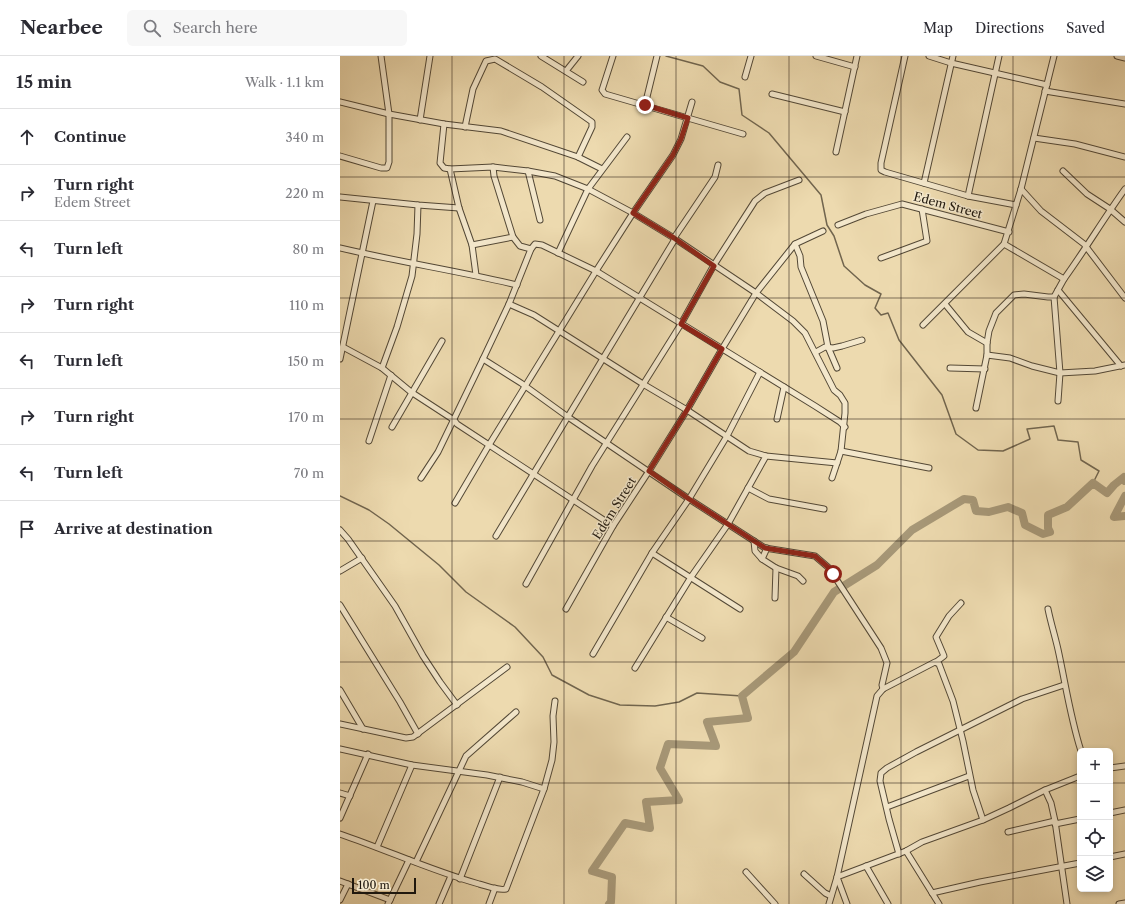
<!DOCTYPE html>
<html lang="en">
<head>
<meta charset="utf-8">
<style>
  :root { --surface:#fff; --page:#f7f7f7; --text:#2b2b33; --muted:#7c7c81; --line:#e1e1e2 }
  body { margin:0; font-family:"Libre Caslon Text",serif; background:var(--page); color:var(--text) }
  .controls { position:absolute; right:12px; bottom:12px; display:grid; overflow:hidden; border-radius:6px; box-shadow:0 2px 6px #0003 }
  .controls button { width:36px; height:36px; display:grid; place-items:center; padding:0; border:0; border-bottom:1px solid var(--line); background:var(--surface); color:var(--text); font:20px sans-serif }
  .scale { position:absolute; left:12px; bottom:10px; width:64px; box-sizing:border-box; padding-left:4px; border:2px solid #20180e; border-top:0; font-size:11px; line-height:14px; white-space:nowrap; color:#20180e; -webkit-text-stroke:3px #f3e7cb; paint-order:stroke }
  .stop { position:absolute; width:12px; height:12px; margin:-9px; border:3px solid #8f2418; border-radius:50%; background:#fff }
  .stop.end { background:#8f2418; border-color:#fff; box-shadow:0 1px 4px #0008 }
  .list { margin:0; padding:0; list-style:none }
  h2 { display:flex; justify-content:space-between; align-items:center; height:52px; margin:0; padding:0 16px; font-size:17px }
  h2 small { font-size:13px; font-weight:400; color:var(--muted) }
  .list li { display:grid; grid-template-columns:26px 1fr auto; gap:12px; align-items:center; box-sizing:border-box; height:56px; padding:0 16px; border-top:1px solid var(--line) }
  .list b { display:block; font-size:15px; white-space:nowrap }
  .list p { margin:0; font-size:13px; white-space:nowrap; color:var(--muted) }
  .list em { font-size:13px; font-style:normal; color:var(--muted) }
  .icon { flex:none; width:22px; height:22px; fill:none; stroke:currentColor; stroke-width:2; stroke-linecap:round; stroke-linejoin:round }
  .map { position:relative; flex:none; width:785px; height:848px; overflow:hidden }
  header { display:flex; align-items:center; gap:24px; box-sizing:border-box; height:56px; padding:0 20px; background:var(--surface); border-bottom:1px solid var(--line) }
  header strong { font-size:19px }
  nav { display:flex; gap:22px; margin-inline-start:auto; font-size:14px }
  .search { width:280px; height:36px; background:var(--page); display:flex; align-items:center; gap:10px; box-sizing:border-box; padding:0 14px; border-radius:6px; color:var(--muted); font-size:15px }
  main { display:flex }
  aside { flex:1; background:var(--surface) }
  .map>svg:first-child { display:block }
</style>
</head>
<body>
<header>
<strong>Nearbee</strong>
<div class="search"><svg class="icon" aria-label="search" viewBox="0 0 24 24"><circle cx="10" cy="10" r="6"/><path d="M15 15l6 6"/></svg>Search here</div>
<nav><a>Map</a><a>Directions</a><a>Saved</a></nav>
</header>
<main>
<aside>
<h2>15 min<small>Walk · 1.1 km</small></h2>
<ul class="list">
<li><svg class="icon" aria-label="ahead" viewBox="0 0 24 24"><path d="M12 20V5M6 11l6-6 6 6"/></svg><div><b>Continue</b></div><em>340 m</em></li>
<li><svg class="icon" aria-label="right" viewBox="0 0 24 24"><path d="M7 20v-9h11M14 6l5 5-5 5"/></svg><div><b>Turn right</b><p>Edem Street</p></div><em>220 m</em></li>
<li><svg class="icon" aria-label="left" viewBox="0 0 24 24"><path d="M17 20v-9H6M10 6l-5 5 5 5"/></svg><div><b>Turn left</b></div><em>80 m</em></li>
<li><svg class="icon" aria-label="right" viewBox="0 0 24 24"><path d="M7 20v-9h11M14 6l5 5-5 5"/></svg><div><b>Turn right</b></div><em>110 m</em></li>
<li><svg class="icon" aria-label="left" viewBox="0 0 24 24"><path d="M17 20v-9H6M10 6l-5 5 5 5"/></svg><div><b>Turn left</b></div><em>150 m</em></li>
<li><svg class="icon" aria-label="right" viewBox="0 0 24 24"><path d="M7 20v-9h11M14 6l5 5-5 5"/></svg><div><b>Turn right</b></div><em>170 m</em></li>
<li><svg class="icon" aria-label="left" viewBox="0 0 24 24"><path d="M17 20v-9H6M10 6l-5 5 5 5"/></svg><div><b>Turn left</b></div><em>70 m</em></li>
<li><svg class="icon" aria-label="arrive" viewBox="0 0 24 24"><path d="M6 21V4h12l-3 4 3 4H6"/></svg><div><b>Arrive at destination</b></div></li>
</ul>
</aside>
<div class="map">
<svg width="785" height="848" viewBox="0 0 785 848">
  <rect width="100%" height="100%" fill="#eddaaf"/>
  <filter id="stains"><feTurbulence type="fractalNoise" baseFrequency=".005" numOctaves="4"/><feColorMatrix values="0 0 0 0 .2 0 0 0 0 .09 0 0 0 0 .02 0 0 0 .5 -.17"/></filter>
  <radialGradient id="worn" r=".72"><stop offset=".6" stop-color="#630" stop-opacity="0"/><stop offset="1" stop-color="#630" stop-opacity=".3"/></radialGradient>
  <g fill="none" stroke-linecap="round" stroke-linejoin="round">
    <g stroke="#71654e" stroke-width="1.5">
      <polyline points="326,0 363,10 380,26 399,33 402,59 429,77 481,139 487,169 494,180 504,210 525,229 541,238 535,252 541,259 548,257 559,284 602,339 616,378 638,394 663,395 690,383 687,373 714,370 718,384 738,386 741,404 759,415 753,427"/>
      <polyline points="0,440 29,454 49,468 99,509 126,536 175,571 203,601 212,619 249,639 280,649 315,650 339,646 357,637 402,640"/>
    </g>
    <g stroke="#a79878" stroke-width="8">
      <polyline points="785,440 774,461 785,460"/>
      <polyline points="269,848 271,846 272,821 252,815 285,767 310,772 306,746 339,744 320,712 328,688 376,690 367,666 408,662 402,640 454,596 494,536 537,509 572,474 624,443 633,444 636,455 649,456 668,451 682,457 685,469 703,478 710,476 708,472 708,459 727,451 753,427 767,437 774,429 784,421 785,425"/>
    </g>
    <defs>
      <g id="minor">
        <polyline points="201,0 243,26"/>
        <polyline points="273,0 263,31 262,34 265,38 403,78"/>
        <polyline points="476,0 515,11"/>
        <polyline points="565,0 541,107 541,114 545,116 628,140 676,149"/>
        <polyline points="589,0 611,7 707,29"/>
        <polyline points="777,0 785,2"/>
        <polyline points="226,15 238,0"/>
        <polyline points="405,21 411,0"/>
        <polyline points="705,35 785,48"/>
        <polyline points="432,38 505,56"/>
        <polyline points="0,46 49,58 104,68 161,75 238,101 262,113"/>
        <polyline points="305,49 317,0"/>
        <polyline points="80,64 90,0"/>
        <polyline points="104,68 100,107 104,112 110,113 153,111 188,115 215,120 248,133 293,157 334,182 416,237 453,265 465,277 494,334 500,339 505,347 505,357 501,395 492,422"/>
        <polyline points="125,71 133,33 146,5 155,3 202,31 252,66 252,71 238,101"/>
        <polyline points="694,82 735,88 785,101"/>
        <polyline points="496,96 517,0"/>
        <polyline points="0,100 41,112 47,112 49,106 49,58 41,0"/>
        <polyline points="153,111 154,120 173,181 180,190 191,193"/>
        <polyline points="110,113 119,152 132,189 136,219"/>
        <polyline points="188,115 200,164"/>
        <polyline points="723,115 747,138 770,153 785,166"/>
        <polyline points="584,127 613,0"/>
        <polyline points="681,133 701,155 744,188 785,242"/>
        <polyline points="628,140 659,0"/>
        <polyline points="0,141 78,149 119,152"/>
        <polyline points="498,169 526,158 562,148 669,176"/>
        <polyline points="334,182 375,121 378,109"/>
        <polyline points="455,188 460,200 461,211 483,265 488,291 497,312"/>
        <path d="M664 188 724 223C745 194 764 162 785 133"/>
        <polyline points="132,189 173,181"/>
        <path d="M0 192C59 206 119 215 177 229"/>
        <polyline points="218,197 248,133 287,81"/>
        <polyline points="541,202 587,185 582,153"/>
        <polyline points="718,234 781,310"/>
        <polyline points="714,241 720,317 718,345"/>
        <polyline points="169,248 194,259 303,328 347,354 409,395 426,400 497,407"/>
        <polyline points="605,248 628,276 647,287"/>
        <polyline points="583,269 664,188 681,133 714,0"/>
        <polyline points="3,291 42,312 71,336 114,364 117,368 273,470"/>
        <polyline points="476,296 485,291 493,292 502,290 522,284"/>
        <polyline points="647,299 670,302 692,310 720,317 755,315 785,309"/>
        <polyline points="0,303 33,145"/>
        <polyline points="143,303 181,327 228,361 349,443 425,492 475,500 489,512 541,592 547,607 542,629 543,633"/>
        <polyline points="42,312 57,271 72,220 77,178 78,149"/>
        <polyline points="610,312 645,313"/>
        <polyline points="636,352 647,299 647,287 649,275 656,257 674,239 684,238 708,241 714,241 724,223"/>
        <polyline points="437,363 444,331"/>
        <polyline points="52,371 102,285"/>
        <polyline points="29,385 51,319"/>
        <polyline points="501,395 589,412"/>
        <polyline points="81,422 98,396 143,303 169,248 191,193 195,188 202,189 256,215 475,350 500,366 505,371"/>
        <polyline points="408,432 429,443 484,453"/>
        <polyline points="115,447 149,389 256,215 293,157 333,99 341,83 352,46"/>
        <polyline points="0,474 8,483 55,550 83,600 100,626 117,649"/>
        <polyline points="156,480 335,183"/>
        <polyline points="414,485 415,495 422,503"/>
        <polyline points="427,492 422,503 436,512 458,520 463,525"/>
        <polyline points="312,497 400,553"/>
        <polyline points="0,515 22,502"/>
        <polyline points="186,528 252,410 341,268 374,209 415,145 425,137 459,124"/>
        <polyline points="435,542 436,512"/>
        <polyline points="0,549 60,646 78,678"/>
        <polyline points="226,553 273,470 309,415 347,354 382,293 416,237 455,188 483,175"/>
        <path d="M708 553C711 568 716 583 719 598 726 631 731 664 741 695"/>
        <polyline points="326,561 362,582"/>
        <polyline points="253,598 312,497 349,443 387,380 420,316"/>
        <polyline points="596,606 604,600 596,581 609,560 621,547"/>
        <polyline points="295,612 351,521 388,468 426,400"/>
        <polyline points="0,634 23,673"/>
        <polyline points="0,668 66,682 73,681 167,611"/>
        <polyline points="0,693 72,709 147,719 182,726 204,733"/>
        <polyline points="770,712 785,710"/>
        <polyline points="705,734 711,747 715,765 727,848"/>
        <polyline points="0,737 10,740"/>
        <polyline points="547,751 629,720"/>
        <polyline points="770,757 785,754"/>
        <polyline points="0,762 28,698"/>
        <polyline points="715,768 740,763"/>
        <polyline points="668,776 715,765"/>
        <path d="M0 778C47 794 92 815 139 828 147 830 158 835 166 833L204 733 212 704 214 686 213 660 215 645"/>
        <polyline points="37,791 72,709"/>
        <polyline points="566,795 599,848"/>
        <polyline points="559,798 549,763 540,725 541,717 547,712 576,696 682,643 724,629"/>
        <polyline points="770,801 785,798"/>
        <polyline points="76,806 126,700 176,656"/>
        <polyline points="526,810 548,848"/>
        <polyline points="406,816 435,848"/>
        <polyline points="464,818 485,837 491,840"/>
        <polyline points="120,823 160,721"/>
        <polyline points="0,825 50,844"/>
        <polyline points="592,837 640,826 740,807"/>
        <polyline points="0,844 8,828"/>
        <polyline points="48,848 69,804"/>
        <polyline points="99,848 111,820"/>
        <polyline points="149,848 155,832"/>
        <polyline points="489,848 497,821 537,640 543,633 595,606 599,608 613,645 623,685 633,734 643,764"/>
        <polyline points="507,848 497,821 566,795 582,786 643,764 669,752 705,734 740,720"/>
        <polyline points="779,848 785,847"/>
      </g>
    </defs>
    <use href="#minor" stroke="#534836" stroke-width="7"/>
    <use href="#minor" stroke="#f3e7cb" stroke-width="5"/>
  </g>
  <g fill="none" stroke-linecap="round" stroke-linejoin="round">
    <polyline stroke="#8f2418" stroke-width="5" points="305,49 348,62 341,83 333,99 293,157 334,182 374,210 341,268 382,293 347,354 309,415 349,443 425,492 475,500 489,512 493,518"/>
  </g>
  <path fill="none" stroke="#20180e" stroke-width="1" stroke-opacity="0.55" d="M112 0V848M224 0V848M336 0V848M449 0V848M561 0V848M673 0V848M0 121H785M0 242H785M0 363H785M0 485H785M0 606H785M0 727H740M770 727H785"/>
  <g text-anchor="middle" dominant-baseline="central" stroke-width="3" stroke-linejoin="round" paint-order="stroke">
    <g font-size="12" fill="#20180e" stroke="#f3e7cb">
      <text transform="translate(608 149) rotate(15)">Edem Street</text>
      <text transform="translate(274 452) rotate(-58)">Edem Street</text>
    </g>
  </g>
  <rect width="100%" height="100%" filter="url(#stains)"/>
  <rect width="100%" height="100%" fill="url(#worn)"/>
</svg>
<div class="controls">
<button>+</button>
<button>−</button>
<button><svg class="icon" aria-label="locate" viewBox="0 0 24 24"><circle cx="12" cy="12" r="6"/><path d="M12 2v4M12 18v4M2 12h4M18 12h4"/></svg></button>
<button><svg class="icon" aria-label="layers" viewBox="0 0 24 24"><path d="M12 4l9 5-9 5-9-5zM3 14l9 5 9-5"/></svg></button>
</div>
<div class="scale">100 m</div>
<div class="stop" style="left:493px;top:518px"></div>
<div class="stop end" style="left:305px;top:49px"></div>
</div>
</main>
</body>
</html>
